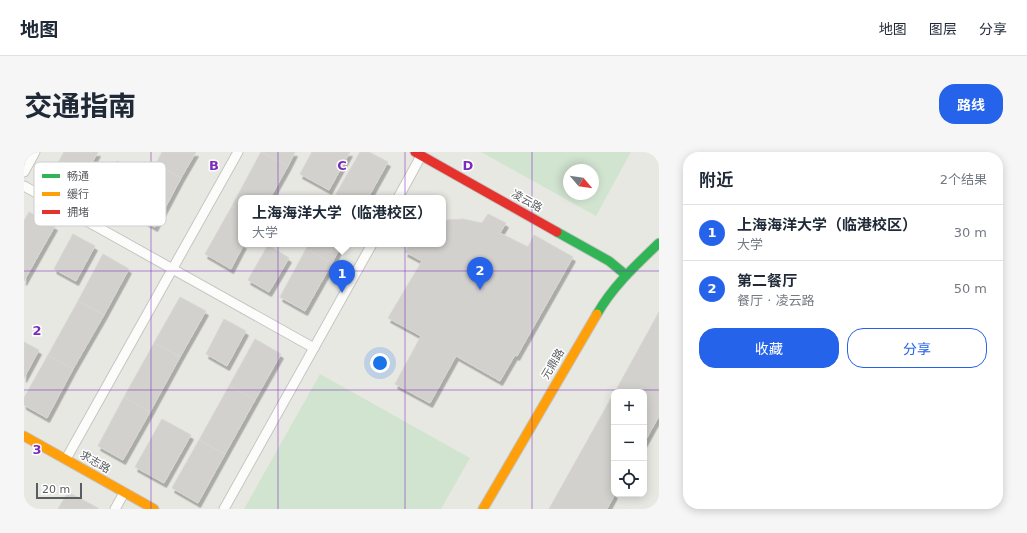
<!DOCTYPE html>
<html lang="zh">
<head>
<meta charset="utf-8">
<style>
  :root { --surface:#fff; --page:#f6f6f7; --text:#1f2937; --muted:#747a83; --line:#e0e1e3; --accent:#2563eb }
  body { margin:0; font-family:"DejaVu Sans","Noto Sans SC",sans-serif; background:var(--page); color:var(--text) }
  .controls { position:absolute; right:12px; bottom:12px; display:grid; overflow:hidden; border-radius:8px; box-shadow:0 2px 10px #0003 }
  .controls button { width:36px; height:36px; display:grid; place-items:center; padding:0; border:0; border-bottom:1px solid var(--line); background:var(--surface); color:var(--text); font:20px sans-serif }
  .compass { position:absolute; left:539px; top:12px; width:36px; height:36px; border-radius:50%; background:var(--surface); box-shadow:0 2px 10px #0003; rotate:119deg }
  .scale { position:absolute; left:12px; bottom:10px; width:46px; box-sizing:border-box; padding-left:4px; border:2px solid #595c60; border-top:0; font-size:11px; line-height:14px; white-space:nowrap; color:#595c60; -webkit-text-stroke:3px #fff; paint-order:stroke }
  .you { position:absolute; left:356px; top:211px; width:14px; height:14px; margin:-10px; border:3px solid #fff; border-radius:50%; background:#1a73e8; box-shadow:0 0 0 6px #1a73e833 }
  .badge { display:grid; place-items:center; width:26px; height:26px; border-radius:50%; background:var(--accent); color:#fff; font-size:13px; font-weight:700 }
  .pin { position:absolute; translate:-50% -33px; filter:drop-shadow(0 1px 2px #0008) }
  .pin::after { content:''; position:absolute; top:21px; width:14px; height:12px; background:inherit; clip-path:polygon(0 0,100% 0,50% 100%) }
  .popup { position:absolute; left:214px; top:43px; width:208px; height:52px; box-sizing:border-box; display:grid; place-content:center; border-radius:8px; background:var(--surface); filter:drop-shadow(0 1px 3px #0005); font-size:13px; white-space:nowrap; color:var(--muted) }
  .popup b { font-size:15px; color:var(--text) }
  .popup::after { content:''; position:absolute; left:50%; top:100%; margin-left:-8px; border:8px solid transparent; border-top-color:var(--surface) }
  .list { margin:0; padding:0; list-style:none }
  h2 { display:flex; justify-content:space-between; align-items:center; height:52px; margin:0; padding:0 16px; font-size:17px }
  h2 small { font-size:13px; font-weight:400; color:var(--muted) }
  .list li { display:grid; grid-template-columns:26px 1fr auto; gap:12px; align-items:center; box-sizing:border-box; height:56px; padding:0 16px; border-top:1px solid var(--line) }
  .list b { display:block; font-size:15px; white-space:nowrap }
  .list p { margin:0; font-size:13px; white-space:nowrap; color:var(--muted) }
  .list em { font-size:13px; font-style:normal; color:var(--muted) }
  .actions { display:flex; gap:8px; padding:12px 16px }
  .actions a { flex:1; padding:9px 0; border:1px solid var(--accent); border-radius:16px; text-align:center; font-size:14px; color:var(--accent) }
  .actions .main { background:var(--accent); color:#fff }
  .icon { flex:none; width:22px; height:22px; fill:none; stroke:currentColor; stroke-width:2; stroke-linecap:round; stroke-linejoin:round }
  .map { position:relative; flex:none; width:635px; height:357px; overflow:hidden; border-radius:16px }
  header { display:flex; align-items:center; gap:24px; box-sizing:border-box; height:56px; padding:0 20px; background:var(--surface); border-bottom:1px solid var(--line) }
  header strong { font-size:19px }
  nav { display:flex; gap:22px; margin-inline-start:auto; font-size:14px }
  .intro { display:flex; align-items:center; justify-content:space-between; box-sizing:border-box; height:96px; padding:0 24px }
  h1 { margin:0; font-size:28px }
  .button { padding:10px 18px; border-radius:16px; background:var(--accent); color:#fff; font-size:14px; font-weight:700 }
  main { display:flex; gap:24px; padding:0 24px }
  aside { flex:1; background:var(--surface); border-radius:16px; box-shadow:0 2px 10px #0003 }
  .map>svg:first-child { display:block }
</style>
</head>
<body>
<header>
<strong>地图</strong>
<nav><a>地图</a><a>图层</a><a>分享</a></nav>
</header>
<div class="intro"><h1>交通指南</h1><a class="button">路线</a></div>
<main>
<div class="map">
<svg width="635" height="357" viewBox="0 0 635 357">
  <defs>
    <filter id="shadow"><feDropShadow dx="2.5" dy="4.5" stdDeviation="0" flood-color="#0004"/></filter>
  </defs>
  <rect width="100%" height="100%" fill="#e8e8e3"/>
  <g fill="#d1e4d0" fill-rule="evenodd">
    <path d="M457 0H607L572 64ZM545 18H569V42H545Z"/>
    <polygon points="296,222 446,306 417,357 220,357"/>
  </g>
  <g fill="#d2d1ce" stroke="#d8d6d2" filter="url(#shadow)">
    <polygon points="40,0 74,0 56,32 30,18"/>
    <polygon points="138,0 172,0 157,26 132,12"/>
    <polygon points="237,0 264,14 246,46 217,46 217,59 208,54"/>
    <polygon points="238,0 271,0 264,14"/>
    <polygon points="288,0 326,0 305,38 276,22"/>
    <polygon points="336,0 345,0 364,10 344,46 319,46 312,42"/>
    <polygon points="93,9 115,21 95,56 74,44"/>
    <polygon points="132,12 157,26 131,75 105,60"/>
    <polygon points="208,54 217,59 217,92 220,92 207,117 181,102"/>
    <polygon points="5,60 31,74 5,120 0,118 0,69"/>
    <polygon points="464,62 482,71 476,81 504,95 510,83 549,105 493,204 491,203 476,229 432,204 406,251 371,232 397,184 364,166 398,109 381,100 386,92 419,92 419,71 423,68 439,67 458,71"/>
    <polygon points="49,82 71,94 52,129 30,117"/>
    <polygon points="285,92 318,92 308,111 282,97"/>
    <polygon points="244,93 265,106 245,140 224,128"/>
    <polygon points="282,97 308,111 281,159 256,145"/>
    <polygon points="79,102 105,117 80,163 54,149"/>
    <polygon points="0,118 5,120 0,129"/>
    <polygon points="156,145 182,159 156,205 130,191"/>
    <polygon points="54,149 80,163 49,217 24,203"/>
    <polygon points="635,160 635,264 620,291 620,240 591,240"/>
    <polygon points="200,167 222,179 203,214 182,202"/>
    <polygon points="231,187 257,202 231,248 205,234"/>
    <polygon points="0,190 15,198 0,226"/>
    <polygon points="130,191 156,205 126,260 100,245"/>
    <polygon points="24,203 49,217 23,266 0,253 0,246"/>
    <polygon points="205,234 231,248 201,302 175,288"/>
    <polygon points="590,241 590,342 591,342 583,357 525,357"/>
    <polygon points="100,245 126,260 99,308 74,294"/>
    <polygon points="138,267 167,283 140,331 111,315"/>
    <polygon points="175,288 201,302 174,351 148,336"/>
    <polygon points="44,340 74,356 74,357 34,357"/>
  </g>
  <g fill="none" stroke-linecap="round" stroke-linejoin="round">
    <defs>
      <g id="lane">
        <polyline points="0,20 11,0"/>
        <polyline points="0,34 290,196"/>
        <polyline points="374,46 397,4"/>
        <polyline points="42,307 214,0"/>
        <polyline points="91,357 100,341"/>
        <polyline points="200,357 348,92"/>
      </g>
      <g id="fast">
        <polyline points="533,80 585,109 602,123"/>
        <path d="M573 162C589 134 612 113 635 91"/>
      </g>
      <g id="slow">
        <polyline points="0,284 130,357"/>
        <polyline points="459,357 573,162"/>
      </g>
      <polyline id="jam" points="391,0 533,80"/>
    </defs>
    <use href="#lane" stroke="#c5c5c5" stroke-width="11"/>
    <use href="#fast" stroke="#c4c5c3" stroke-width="11"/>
    <use href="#slow" stroke="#c4c5c3" stroke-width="11"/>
    <use href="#jam" stroke="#c4c5c3" stroke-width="11"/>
    <use href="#lane" stroke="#fcfcfb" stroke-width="9"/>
    <use href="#fast" stroke="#30b455" stroke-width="9"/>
    <use href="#slow" stroke="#ff9f0a" stroke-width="9"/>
    <use href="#jam" stroke="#e5322d" stroke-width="9"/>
  </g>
  <path fill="none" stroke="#7b2cbf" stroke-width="1" stroke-opacity="0.55" d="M127 0V357M254 0V357M381 0V357M508 0V357M0 119H635M0 238H635"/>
  <g text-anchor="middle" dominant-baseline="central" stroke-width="3" stroke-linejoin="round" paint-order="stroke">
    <g font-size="11" fill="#595c60" stroke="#fff">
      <text transform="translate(503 49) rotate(29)">凌云路</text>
      <text transform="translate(529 212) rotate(-59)">元鼎路</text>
      <text transform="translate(71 310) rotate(30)">求志路</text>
    </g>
  </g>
  <rect x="10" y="10" width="132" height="64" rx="6" fill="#fff" stroke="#cdcecf" stroke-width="1"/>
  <rect x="18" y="22" width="18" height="4" fill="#30b455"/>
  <rect x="18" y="40" width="18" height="4" fill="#ff9f0a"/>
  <rect x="18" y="58" width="18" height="4" fill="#e5322d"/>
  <g font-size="11" fill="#595c60">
    <text x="43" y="28">畅通</text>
    <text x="43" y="46">缓行</text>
    <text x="43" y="64">拥堵</text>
  </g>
  <g font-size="13" text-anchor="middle" font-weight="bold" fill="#7b2cbf" stroke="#fff" stroke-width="3" stroke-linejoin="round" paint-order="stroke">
    <text x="190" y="18">B</text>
    <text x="318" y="18">C</text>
    <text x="444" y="18">D</text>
    <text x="13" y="183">2</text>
    <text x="13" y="302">3</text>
  </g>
</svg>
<div class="controls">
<button>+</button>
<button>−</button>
<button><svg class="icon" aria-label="locate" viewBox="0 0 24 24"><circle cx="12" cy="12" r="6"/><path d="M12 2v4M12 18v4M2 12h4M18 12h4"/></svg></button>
</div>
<svg class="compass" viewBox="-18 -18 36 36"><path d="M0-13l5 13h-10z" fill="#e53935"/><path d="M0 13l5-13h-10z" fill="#747a83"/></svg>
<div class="scale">20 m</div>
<div class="you"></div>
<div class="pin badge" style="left:318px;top:141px">1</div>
<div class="popup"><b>上海海洋大学（临港校区）</b>大学</div>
<div class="pin badge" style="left:456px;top:138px">2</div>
</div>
<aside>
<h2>附近<small>2个结果</small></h2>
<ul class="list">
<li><span class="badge">1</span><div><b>上海海洋大学（临港校区）</b><p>大学</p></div><em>30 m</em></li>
<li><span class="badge">2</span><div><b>第二餐厅</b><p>餐厅 · 凌云路</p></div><em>50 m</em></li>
</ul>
<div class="actions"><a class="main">收藏</a><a>分享</a></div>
</aside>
</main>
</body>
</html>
